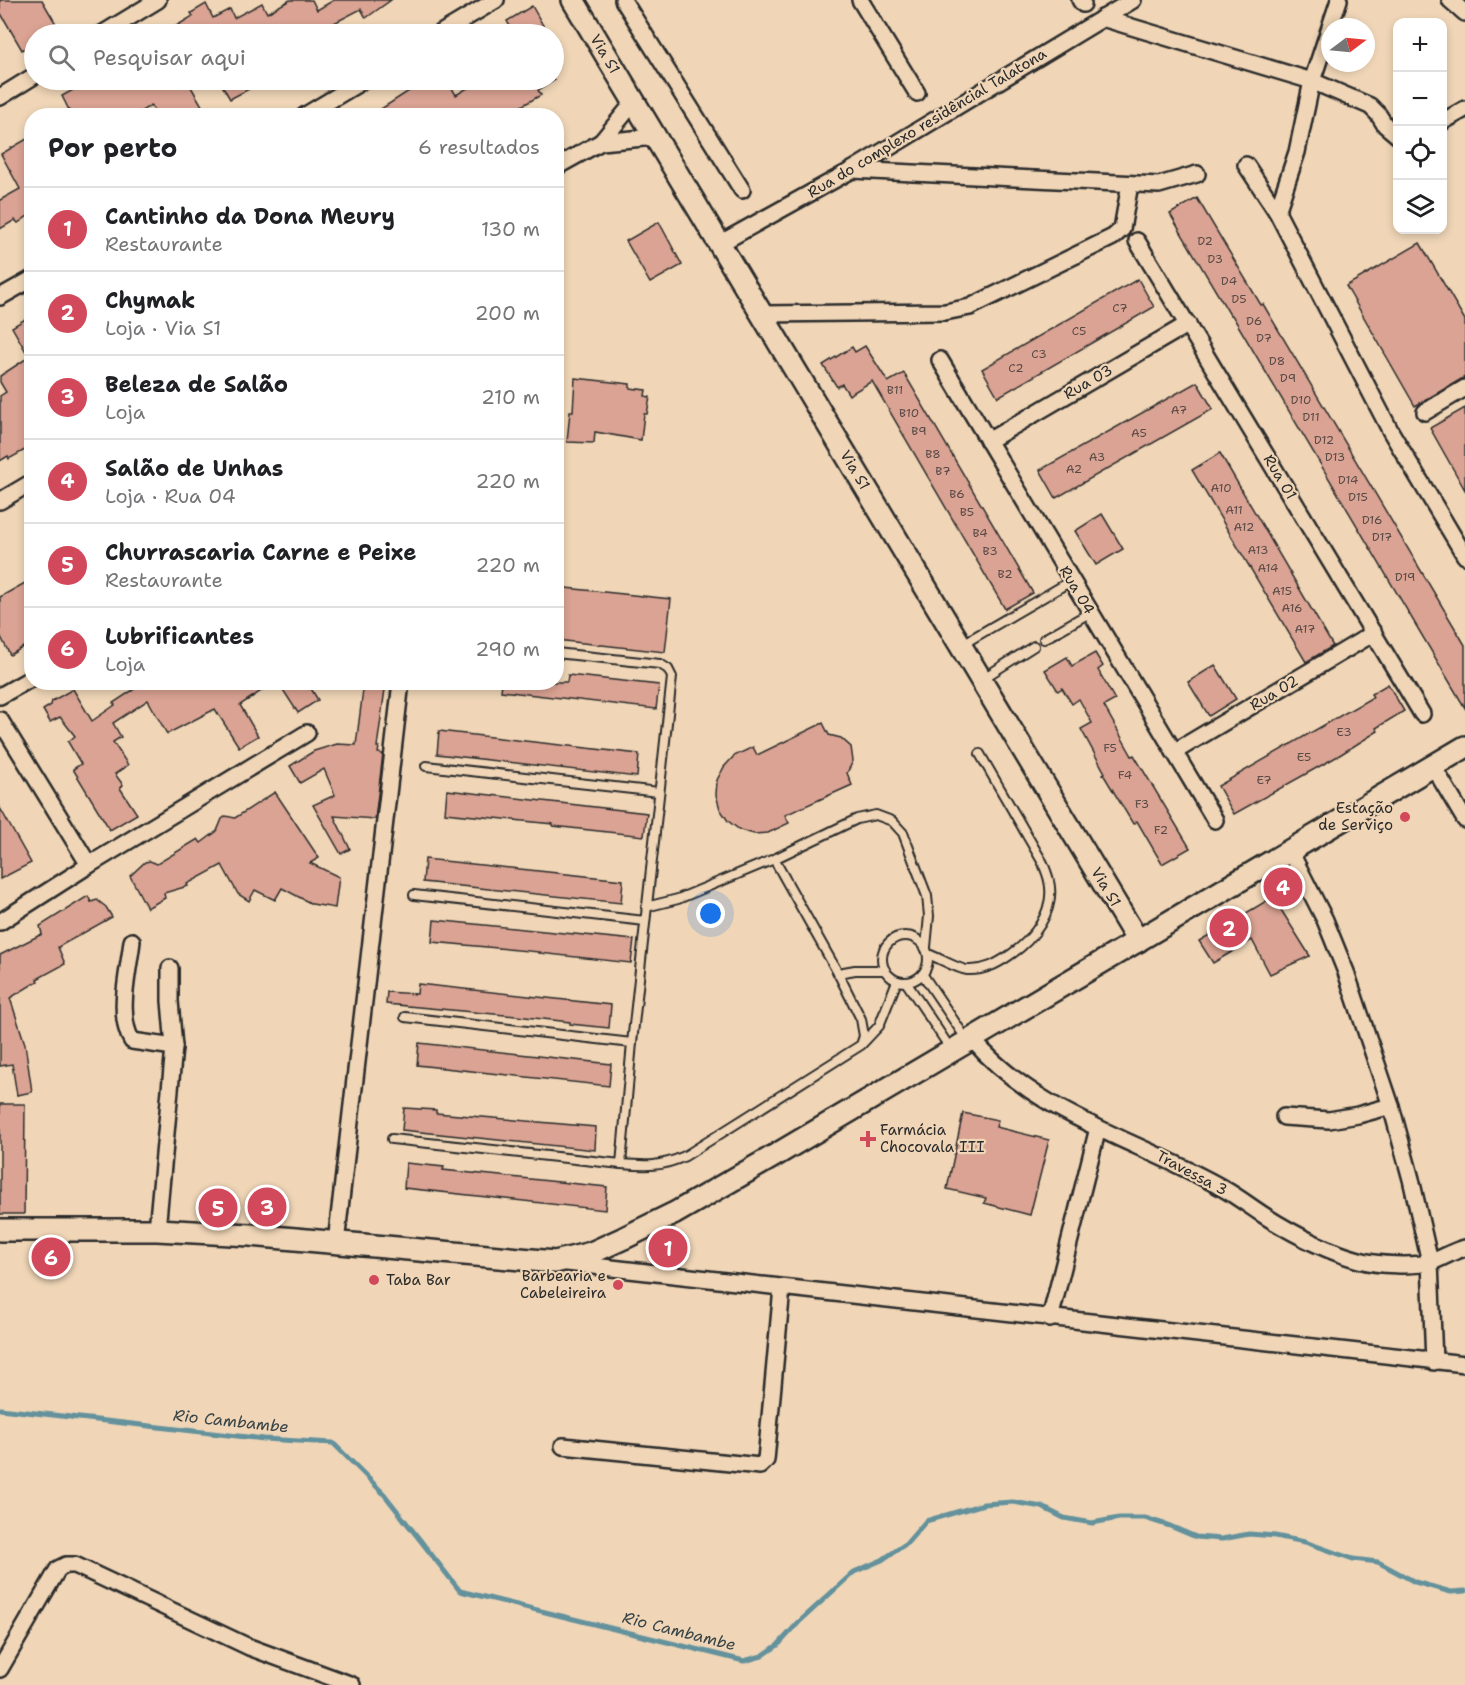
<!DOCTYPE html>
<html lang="pt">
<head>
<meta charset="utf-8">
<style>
  :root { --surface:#fff; --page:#f2f2f2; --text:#202124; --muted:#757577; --line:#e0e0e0; --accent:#d1495b }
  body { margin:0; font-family:"Shantell Sans",sans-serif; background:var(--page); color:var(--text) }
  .controls { position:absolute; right:18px; top:18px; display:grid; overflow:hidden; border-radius:12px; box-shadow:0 3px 9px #0003 }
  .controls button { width:54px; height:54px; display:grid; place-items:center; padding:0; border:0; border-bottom:2px solid var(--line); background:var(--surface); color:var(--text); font:30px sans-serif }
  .compass { position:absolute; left:1321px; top:18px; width:54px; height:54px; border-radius:50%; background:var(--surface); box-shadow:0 3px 9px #0003; rotate:74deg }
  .you { position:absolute; left:711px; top:914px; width:21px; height:21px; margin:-15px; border:4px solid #fff; border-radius:50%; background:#1a73e8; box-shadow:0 0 0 9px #1a73e833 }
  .badge { display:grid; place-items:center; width:39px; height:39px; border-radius:50%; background:var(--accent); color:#fff; font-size:20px; font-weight:700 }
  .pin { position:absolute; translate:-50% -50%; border:3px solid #fff; box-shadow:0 2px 6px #0006 }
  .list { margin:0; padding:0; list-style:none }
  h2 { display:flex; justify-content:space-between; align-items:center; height:78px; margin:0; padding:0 24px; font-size:26px }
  h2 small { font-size:20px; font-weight:400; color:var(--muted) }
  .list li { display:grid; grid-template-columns:39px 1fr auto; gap:18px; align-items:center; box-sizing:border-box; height:84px; padding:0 24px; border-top:2px solid var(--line) }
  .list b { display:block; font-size:22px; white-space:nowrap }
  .list p { margin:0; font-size:20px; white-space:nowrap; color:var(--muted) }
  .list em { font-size:20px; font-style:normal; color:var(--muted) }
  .icon { flex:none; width:33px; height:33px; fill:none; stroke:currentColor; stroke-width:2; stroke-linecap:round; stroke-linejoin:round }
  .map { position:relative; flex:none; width:1465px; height:1685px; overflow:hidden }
  .search { position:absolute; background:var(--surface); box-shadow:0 3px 9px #0003; left:24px; top:24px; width:540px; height:66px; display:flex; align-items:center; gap:15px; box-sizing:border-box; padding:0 21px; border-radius:33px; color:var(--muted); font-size:22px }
  .panel { position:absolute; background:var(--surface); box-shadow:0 3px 9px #0003; left:24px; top:108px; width:540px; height:582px; border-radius:24px }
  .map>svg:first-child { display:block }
</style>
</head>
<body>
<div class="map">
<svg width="1465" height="1685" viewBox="0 0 1465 1685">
  <rect width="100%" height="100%" fill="#f0d6b7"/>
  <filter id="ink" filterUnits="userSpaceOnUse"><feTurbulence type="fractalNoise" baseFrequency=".0167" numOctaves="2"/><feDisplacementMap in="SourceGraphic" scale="12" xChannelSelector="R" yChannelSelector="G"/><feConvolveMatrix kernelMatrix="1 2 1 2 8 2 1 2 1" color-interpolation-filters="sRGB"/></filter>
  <g filter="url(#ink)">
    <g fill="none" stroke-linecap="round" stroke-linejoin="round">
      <polyline stroke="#63919c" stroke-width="5" points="0,1409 264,1439 333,1443 384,1494 460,1591 744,1661 762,1656 778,1645 799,1622 854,1572 882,1560 907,1543 926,1521 984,1504 1013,1502 1042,1507 1064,1518 1092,1523 1119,1518 1145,1518 1170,1526 1196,1537 1222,1539 1249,1534 1275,1536 1305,1542 1353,1559 1378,1562 1415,1582 1451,1592 1465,1591"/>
    </g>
    <g fill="#daa393" stroke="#2b2b2b" stroke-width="1.5">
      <polygon points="0,0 42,0 59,29 49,34 34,34 34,43 22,50 0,12"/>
      <polygon points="290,0 312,0 317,10 334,0 391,0 366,18 361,9 313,34 163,34 193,16 191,13 206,4 213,18 230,9 234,18 262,3 267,13"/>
      <polygon points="532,6 545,29 533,34 514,34 507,21"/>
      <polygon points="91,80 187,80 208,116 157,116 151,105 134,116 72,116 62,96"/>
      <polygon points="219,80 266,80 230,99"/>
      <polygon points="426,80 447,80 456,95 481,80 555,80 538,90 541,95 504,116 370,116"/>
      <polygon points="32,136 32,213 18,223 15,220 0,229 0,200 20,189 1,154"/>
      <polygon points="1197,198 1261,305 1263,304 1465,645 1465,708 1232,315 1230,315 1170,214"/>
      <polygon points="659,222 682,265 650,283 626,241"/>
      <polygon points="1420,243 1465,320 1465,377 1415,406 1346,286"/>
      <polygon points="1138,279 1154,307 998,397 982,369"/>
      <polygon points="32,315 32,446 9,459 8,456 0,461 0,396 6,392 0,382 0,376 29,357 12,327"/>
      <polygon points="865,346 888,382 904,373 1033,593 1005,609 872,381 849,395 842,384 837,387 823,365 852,347 855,352"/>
      <polygon points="575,378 630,384 630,388 646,390 645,396 650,397 647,414 644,414 641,440 595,432 594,443 567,442 570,411 573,411"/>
      <polygon points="1197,382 1213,409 1056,498 1040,470"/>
      <polygon points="1465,408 1465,490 1430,428"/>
      <polygon points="1220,453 1333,646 1306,662 1192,470"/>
      <polygon points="1102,514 1123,549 1096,565 1075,531"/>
      <polygon points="32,579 32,642 10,655 0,635 0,597"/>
      <polygon points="556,587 671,599 665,652 556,640"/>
      <polygon points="1095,653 1103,666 1098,670 1115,700 1104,706 1132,756 1134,755 1190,848 1162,864 1137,821 1133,824 1103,774 1105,773 1081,729 1092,723 1079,699 1072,704 1062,688 1058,691 1045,670 1067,657 1072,666"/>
      <polygon points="1215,665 1236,699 1209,716 1188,682"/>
      <polygon points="568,675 659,685 656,709 501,691 502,682 567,682"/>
      <polygon points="145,682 275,682 240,705 258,736 239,747 215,709 167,734 148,700 113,723 121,737 113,742 128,765 115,774 123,785 120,788 137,814 110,830 73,769 81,764 68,742 75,736 60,717 50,722 43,710 51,705 52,701 73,689 92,721 115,705 113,703"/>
      <polygon points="278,682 307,682 318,700 298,713"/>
      <polygon points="364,682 386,682 377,747 379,747 378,753 383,754 375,819 334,816 350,849 341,854 313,805 335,795 324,769 300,783 290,766 314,751 337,744 356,745"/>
      <polygon points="1388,684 1404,711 1376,728 1378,731 1338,756 1234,814 1218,786 1373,697 1371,694"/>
      <polygon points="823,723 829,735 841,738 851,747 853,761 847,773 852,785 785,815 789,823 768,833 754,834 740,830 728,821 720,809 716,795 717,780 724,767 734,756 753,747 757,755"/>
      <polygon points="439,731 639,754 637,777 437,754"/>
      <polygon points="447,790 647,813 644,836 553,826 553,824 445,813"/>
      <polygon points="275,792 319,858 310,863 339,877 335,908 312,904 282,888 275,900 255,890 249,901 238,894 222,865 187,884 188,886 164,893 165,898 147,908 130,876 145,862 150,861 157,864 198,839 201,843 217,831 222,819 226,816 235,818"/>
      <polygon points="0,808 31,863 0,879"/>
      <polygon points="425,859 623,880 621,903 423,882"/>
      <polygon points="88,896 91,902 97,900 106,907 112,917 58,947 65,964 37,979 38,981 10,998 25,1044 32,1092 17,1095 12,1064 0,1066 0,955 42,934 40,926"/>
      <polygon points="1273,897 1310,956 1270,974 1252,940 1213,963 1199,941"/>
      <polygon points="434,920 634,940 631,963 539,953 540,952 432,942"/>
      <polygon points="418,984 611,1005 609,1028 570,1024 570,1022 516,1016 386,1004 387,992 417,994"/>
      <polygon points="419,1043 611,1064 609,1086 417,1065"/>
      <polygon points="0,1104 25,1104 24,1214 0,1214"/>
      <polygon points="404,1108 436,1110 436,1113 596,1127 595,1150 402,1130"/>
      <polygon points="963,1113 998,1120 996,1127 1049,1140 1030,1215 984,1203 986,1198 947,1189"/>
      <polygon points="406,1163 444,1167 443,1170 607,1187 605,1210 404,1188"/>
    </g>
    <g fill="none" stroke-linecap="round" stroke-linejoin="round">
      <defs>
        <g id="lane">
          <polyline points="1044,639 1091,612"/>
          <polyline points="961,645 1071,581"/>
          <polyline points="982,679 1034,646"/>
          <polyline points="426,766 659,792"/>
          <polyline points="414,895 645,921"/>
          <polyline points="646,907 678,899 774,859 857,819 876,815 892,821 903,833 927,896 929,916 926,947"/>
          <circle cx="905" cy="959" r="23"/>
          <path d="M928 954C939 958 957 969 967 970 984 971 997 964 1010 955 1033 940 1056 911 1049 881 1048 875 1045 869 1043 863L980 754"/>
          <polyline points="838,973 855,970 885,970"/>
          <polyline points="923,975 967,1040"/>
          <polyline points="906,982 950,1048"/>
          <polyline points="405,1017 632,1043"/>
          <polyline points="862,1044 879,1026 897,981"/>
          <polyline points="392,1139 621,1164 632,1043 672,677 668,669 660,664 556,653"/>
          <path d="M621 1164C647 1166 661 1167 685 1156L861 1045 864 1036 861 1019 838 973 774 859"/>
        </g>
        <g id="street">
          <polyline points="623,0 742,190"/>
          <polyline points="860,0 917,93"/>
          <polyline points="1080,0 1083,4"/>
          <polyline points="1450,0 1465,13"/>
          <polyline points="1102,18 1312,81 1370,106 1378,114 1385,125 1398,136"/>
          <polyline points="102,34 158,0"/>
          <polyline points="439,34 496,0"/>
          <polyline points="0,97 34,76"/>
          <polyline points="304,116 364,80"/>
          <polyline points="1442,122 1465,109"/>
          <polyline points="601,142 654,137"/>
          <polyline points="1246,165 1277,212 1391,432 1465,556"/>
          <polyline points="556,167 601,142 634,102"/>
          <polyline points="852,170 1159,185 1197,174"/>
          <polyline points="1277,212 1297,152 1312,81 1339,0"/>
          <polyline points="1137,241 1422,714"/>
          <polyline points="719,244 852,170 1133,0"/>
          <polyline points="0,297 32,279"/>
          <polyline points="761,314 945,312 970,307 1113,237 1122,229 1130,184"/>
          <polyline points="940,360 1215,820"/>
          <polyline points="1425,412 1465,388"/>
          <polyline points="988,441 1188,324"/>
          <polyline points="0,501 32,482"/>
          <polyline points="0,696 32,678"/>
          <polyline points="0,720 89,865"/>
          <polyline points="1174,752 1374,633"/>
          <polyline points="1433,766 1465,820"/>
          <polyline points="1290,851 1325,920 1346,972 1391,1106 1411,1179 1430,1262 1434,1362"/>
          <polyline points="0,922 89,865 307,733"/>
          <path d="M132 941C129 970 116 1015 132 1041L174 1047"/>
          <path d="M972 1039C1037 1116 1139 1140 1224 1189 1238 1197 1251 1207 1265 1216 1295 1235 1326 1251 1359 1260 1377 1265 1414 1267 1431 1262 1443 1258 1453 1251 1465 1248"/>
          <polyline points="1284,1117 1329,1120 1358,1115 1391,1106"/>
          <polyline points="157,1230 174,1047 170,1001 170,968"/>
          <polyline points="336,1243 401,682"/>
          <polyline points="567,1263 1465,1364"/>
          <polyline points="1050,1319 1098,1128"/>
          <polyline points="563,1446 760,1466 766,1460 782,1288"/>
          <polyline points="0,1669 58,1569 66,1565 75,1565 249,1647 352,1685"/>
        </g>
        <g id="secondary">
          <polyline points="573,0 1138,941"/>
          <polyline points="0,1230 157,1230 250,1235 555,1262 591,1253 624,1238 675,1213 774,1156 1465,747"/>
        </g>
      </defs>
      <use href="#lane" stroke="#2b2b2b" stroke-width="12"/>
      <use href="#street" stroke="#2b2b2b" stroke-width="20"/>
      <use href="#secondary" stroke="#2b2b2b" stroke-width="26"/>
      <use href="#lane" stroke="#f0d6b7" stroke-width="8"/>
      <use href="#street" stroke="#f0d6b7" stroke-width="15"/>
      <use href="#secondary" stroke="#f0d6b7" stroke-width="21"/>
    </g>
  </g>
  <g fill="#d1495b" stroke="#f0d6b7" stroke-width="2">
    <circle cx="1405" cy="817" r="6"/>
    <path d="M865 1130h6v6h6v6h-6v6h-6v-6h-6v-6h6z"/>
    <circle cx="374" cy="1280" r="6"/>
    <circle cx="618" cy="1285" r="6"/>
  </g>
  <g text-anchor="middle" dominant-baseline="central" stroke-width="4.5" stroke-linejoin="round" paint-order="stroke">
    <g font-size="12" fill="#574945">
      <text x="1205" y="241">D2</text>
      <text x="1215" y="259">D3</text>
      <text x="1229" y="281">D4</text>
      <text x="1239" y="299">D5</text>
      <text x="1120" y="308">C7</text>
      <text x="1254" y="321">D6</text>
      <text x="1079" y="331">C5</text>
      <text x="1264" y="338">D7</text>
      <text x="1039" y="354">C3</text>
      <text x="1277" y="361">D8</text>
      <text x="1016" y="368">C2</text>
      <text x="1288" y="378">D9</text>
      <text x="895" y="390">B11</text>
      <text x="1301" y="400">D10</text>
      <text x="1179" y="410">A7</text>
      <text x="909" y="413">B10</text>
      <text x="1311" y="417">D11</text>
      <text x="919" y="431">B9</text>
      <text x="1139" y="433">A5</text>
      <text x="1324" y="440">D12</text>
      <text x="933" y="454">B8</text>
      <text x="1097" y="457">A3</text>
      <text x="1335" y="457">D13</text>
      <text x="1074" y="469">A2</text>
      <text x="943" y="471">B7</text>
      <text x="1348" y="480">D14</text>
      <text x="1221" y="488">A10</text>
      <text x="957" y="494">B6</text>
      <text x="1358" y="497">D15</text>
      <text x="1234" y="510">A11</text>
      <text x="967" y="512">B5</text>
      <text x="1372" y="520">D16</text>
      <text x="1244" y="527">A12</text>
      <text x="980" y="533">B4</text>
      <text x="1382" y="537">D17</text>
      <text x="1258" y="550">A13</text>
      <text x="990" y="551">B3</text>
      <text x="1268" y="568">A14</text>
      <text x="1005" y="574">B2</text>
      <text x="1405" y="577">D19</text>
      <text x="1282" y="591">A15</text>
      <text x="1292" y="608">A16</text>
      <text x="1305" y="629">A17</text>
      <text x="1344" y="732">E3</text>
      <text x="1110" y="748">F5</text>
      <text x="1304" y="757">E5</text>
      <text x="1125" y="775">F4</text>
      <text x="1264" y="780">E7</text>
      <text x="1142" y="804">F3</text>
      <text x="1161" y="830">F2</text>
    </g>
    <g font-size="15" fill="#2b2b2b" stroke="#f0d6b7">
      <text transform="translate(605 54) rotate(59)">Via S1</text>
      <text transform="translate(927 123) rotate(-31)">Rua do complexo residêncial Talatona</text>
      <text transform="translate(1088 382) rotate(-30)">Rua 03</text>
      <text transform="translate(855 470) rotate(59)">Via S1</text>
      <text transform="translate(1280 477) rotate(59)">Rua 01</text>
      <text transform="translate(1077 590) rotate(59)">Rua 04</text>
      <text transform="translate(1274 693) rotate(-31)">Rua 02</text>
      <text transform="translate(1106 887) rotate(59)">Via S1</text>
      <text transform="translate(1192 1173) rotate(28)">Travessa 3</text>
    </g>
    <g font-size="15" fill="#2b2b2b" stroke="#f0d6b7" text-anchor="end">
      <text x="1393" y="808">Estação<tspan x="1393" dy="17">de Serviço</tspan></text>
      <text x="880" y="1130" text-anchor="start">Farmácia<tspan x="880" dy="17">Chocovala III</tspan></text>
      <text x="606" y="1276">Barbearia e<tspan x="606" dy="17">Cabeleireira</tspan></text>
      <text x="386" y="1280" text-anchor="start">Taba Bar</text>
    </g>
    <g font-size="16" font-style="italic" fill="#394447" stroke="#f0d6b7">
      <text transform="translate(231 1421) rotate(6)">Rio Cambambe</text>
      <text transform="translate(679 1631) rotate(14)">Rio Cambambe</text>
    </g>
  </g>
</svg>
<div class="controls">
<button>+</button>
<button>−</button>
<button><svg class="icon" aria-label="locate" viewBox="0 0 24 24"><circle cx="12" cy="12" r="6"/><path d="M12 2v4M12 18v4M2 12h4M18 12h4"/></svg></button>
<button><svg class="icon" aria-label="layers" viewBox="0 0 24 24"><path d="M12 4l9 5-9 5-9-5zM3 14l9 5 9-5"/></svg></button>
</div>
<svg class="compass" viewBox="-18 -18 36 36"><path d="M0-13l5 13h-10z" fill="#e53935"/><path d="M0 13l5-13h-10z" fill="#757577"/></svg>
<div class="you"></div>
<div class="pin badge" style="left:668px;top:1248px">1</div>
<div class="pin badge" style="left:1229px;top:928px">2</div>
<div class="pin badge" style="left:267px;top:1207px">3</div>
<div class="pin badge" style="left:1283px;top:887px">4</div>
<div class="pin badge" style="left:218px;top:1208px">5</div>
<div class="pin badge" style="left:51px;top:1257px">6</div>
<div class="search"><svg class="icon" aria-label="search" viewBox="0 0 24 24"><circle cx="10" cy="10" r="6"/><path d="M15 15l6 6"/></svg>Pesquisar aqui</div>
<section class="panel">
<h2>Por perto<small>6 resultados</small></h2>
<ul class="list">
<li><span class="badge">1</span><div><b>Cantinho da Dona Meury</b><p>Restaurante</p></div><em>130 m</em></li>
<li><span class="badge">2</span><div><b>Chymak</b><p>Loja · Via S1</p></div><em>200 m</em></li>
<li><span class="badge">3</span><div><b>Beleza de Salão</b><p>Loja</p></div><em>210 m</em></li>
<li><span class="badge">4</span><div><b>Salão de Unhas</b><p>Loja · Rua 04</p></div><em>220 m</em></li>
<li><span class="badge">5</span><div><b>Churrascaria Carne e Peixe</b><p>Restaurante</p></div><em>220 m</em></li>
<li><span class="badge">6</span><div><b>Lubrificantes</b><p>Loja</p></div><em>290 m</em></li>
</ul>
</section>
</div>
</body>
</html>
